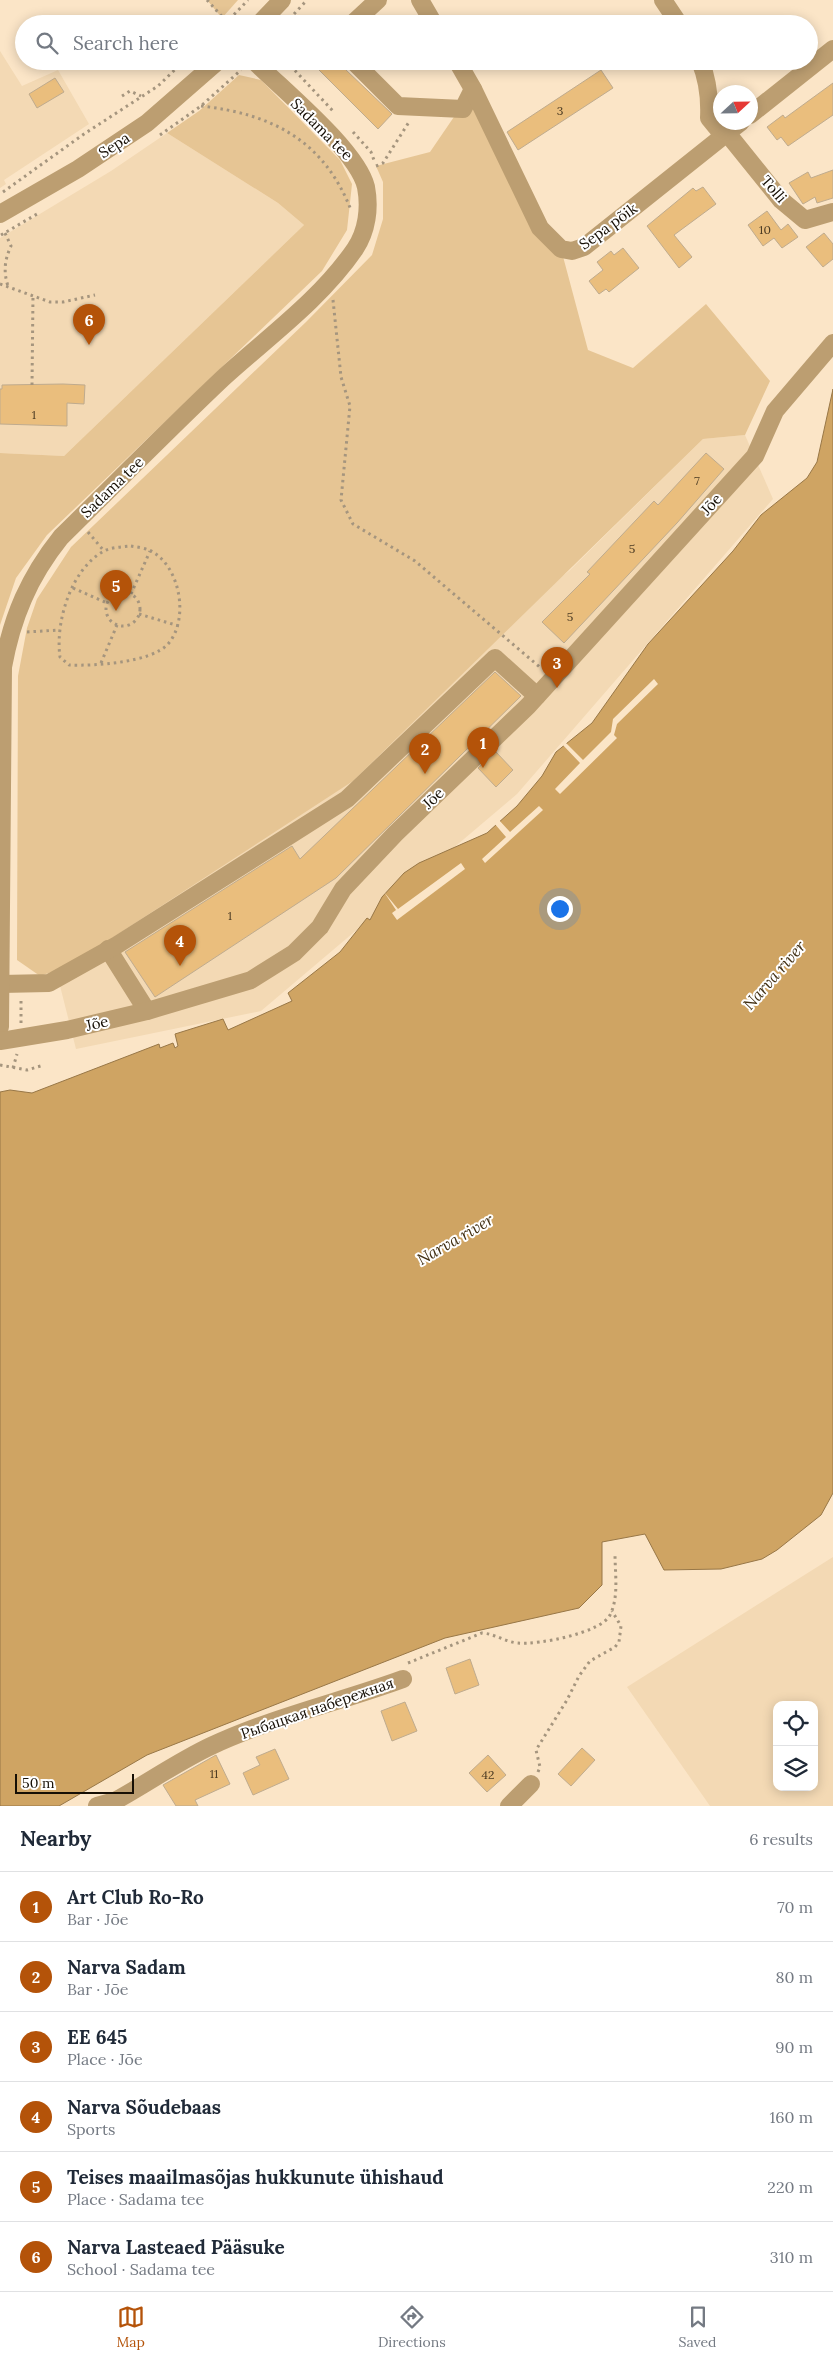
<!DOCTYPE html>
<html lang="en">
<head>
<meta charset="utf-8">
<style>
  :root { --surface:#fff; --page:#f6f6f7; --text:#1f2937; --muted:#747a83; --line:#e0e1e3; --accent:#b45309 }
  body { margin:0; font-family:Lora,serif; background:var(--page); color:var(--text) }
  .controls { position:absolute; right:15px; bottom:15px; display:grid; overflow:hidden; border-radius:10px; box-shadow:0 2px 12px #0003 }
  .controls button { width:45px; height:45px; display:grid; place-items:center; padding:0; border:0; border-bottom:1px solid var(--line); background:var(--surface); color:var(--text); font:25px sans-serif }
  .compass { position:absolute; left:713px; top:85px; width:45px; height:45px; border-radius:50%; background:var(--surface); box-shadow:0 2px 12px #0003; rotate:68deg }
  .scale { position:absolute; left:15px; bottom:12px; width:119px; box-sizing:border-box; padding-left:5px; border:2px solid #160f05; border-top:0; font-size:14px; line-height:18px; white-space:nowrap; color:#160f05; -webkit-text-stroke:4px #fff; paint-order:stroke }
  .you { position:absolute; left:559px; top:908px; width:18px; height:18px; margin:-12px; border:4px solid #fff; border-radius:50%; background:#1a73e8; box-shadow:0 0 0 8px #1a73e833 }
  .badge { display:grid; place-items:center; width:32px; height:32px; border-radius:50%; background:var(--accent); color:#fff; font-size:16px; font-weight:700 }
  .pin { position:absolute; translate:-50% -41px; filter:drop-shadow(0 1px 2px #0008) }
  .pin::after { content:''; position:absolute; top:26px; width:18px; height:15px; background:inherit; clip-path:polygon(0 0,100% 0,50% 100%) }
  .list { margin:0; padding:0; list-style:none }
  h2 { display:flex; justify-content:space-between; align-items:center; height:65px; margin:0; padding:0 20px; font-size:21px }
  h2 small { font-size:16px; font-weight:400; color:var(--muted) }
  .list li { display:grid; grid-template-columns:32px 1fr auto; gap:15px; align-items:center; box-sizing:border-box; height:70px; padding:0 20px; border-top:1px solid var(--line) }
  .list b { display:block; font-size:19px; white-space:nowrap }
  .list p { margin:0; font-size:16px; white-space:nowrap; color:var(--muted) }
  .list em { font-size:16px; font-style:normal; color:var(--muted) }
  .icon { flex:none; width:28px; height:28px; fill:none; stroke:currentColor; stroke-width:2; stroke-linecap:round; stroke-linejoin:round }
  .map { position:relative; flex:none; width:833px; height:1806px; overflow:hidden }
  .search { position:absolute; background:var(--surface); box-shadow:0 2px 12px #0003; left:15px; right:15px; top:15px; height:55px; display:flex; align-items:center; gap:12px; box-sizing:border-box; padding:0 18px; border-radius:28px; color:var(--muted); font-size:19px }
  .sheet { height:485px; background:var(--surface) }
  nav { display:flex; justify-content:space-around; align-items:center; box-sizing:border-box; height:70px; border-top:1px solid var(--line); background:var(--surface); font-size:14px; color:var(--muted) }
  nav a { display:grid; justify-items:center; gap:2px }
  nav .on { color:var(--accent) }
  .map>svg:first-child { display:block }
</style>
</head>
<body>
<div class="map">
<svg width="833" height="1806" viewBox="0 0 833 1806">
  <rect width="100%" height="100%" fill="#fbe5c7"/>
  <g fill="#f3d9b4" fill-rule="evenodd">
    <polygon points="0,51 22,86 58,70 89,124 4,180 6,184 0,188"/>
    <polygon points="167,133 278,203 304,225 64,456 0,453 0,238 111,171"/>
    <polygon points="745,435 773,499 517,794 261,1011 76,1049 56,970 569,571 703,439"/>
    <path d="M833 1557V1806H710L627 1687ZM777 1705H814V1787H777Z"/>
  </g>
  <g fill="#e6c594">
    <polygon points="207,0 238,0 222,18"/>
    <polygon points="239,75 261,80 340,160 352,184 347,230 322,271 47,535 16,578 0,625 0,453 64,456 304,225 278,203 167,133 199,111"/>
    <polygon points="473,89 561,249 588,350 633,368 706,304 770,381 745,435 703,439 353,781 69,966 40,976 17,960 18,676 27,628 37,599 71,547 306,322 372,255 383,219 383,182 376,166 430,152"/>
  </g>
  <polygon fill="#cfa463" stroke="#987747" points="833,389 833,1493 821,1515 777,1550 762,1559 721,1569 664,1570 645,1534 602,1542 602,1585 579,1608 445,1638 147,1755 59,1806 0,1806 0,1092 10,1090 32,1093 159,1044 160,1048 173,1043 175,1048 178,1046 175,1034 223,1019 228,1030 292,1001 288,993 340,952 367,918 370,920 371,918 382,897 404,873 419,863 487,833 517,806 542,776 556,752 592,723 648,644 733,551 761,515 807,478 817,462"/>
  <g fill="#fbe5c7">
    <polygon points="654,679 658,684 617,724 614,735 617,738 560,794 555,789 580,763 561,743 564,741 583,760 611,732 613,719"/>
    <polygon points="539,806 543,810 485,863 482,859 506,837 494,823 498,819 510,832"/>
    <polygon points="461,863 465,869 397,920 392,913 396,910 384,892 398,909"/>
  </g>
  <g fill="#eabe7d" stroke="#bfab8e">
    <polygon points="324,61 343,61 345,69 392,114 378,129 317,68"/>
    <polygon points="601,70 613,88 518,150 507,132"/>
    <polygon points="55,78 64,92 37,108 29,94"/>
    <polygon points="833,83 833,115 788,146 781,137 777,140 767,127 783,115 785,118"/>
    <polygon points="833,170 833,198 817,203 815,197 803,204 789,183 808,172 811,178"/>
    <polygon points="703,187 716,204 674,235 692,257 679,268 647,226 693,188 696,191"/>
    <polygon points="767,211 781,230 788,224 798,237 782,248 774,238 763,246 748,225"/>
    <polygon points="824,233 833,244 833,259 823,267 806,247"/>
    <polygon points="623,248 639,268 609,292 606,289 599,294 589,281 603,270 597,262 611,251 614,255"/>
    <polygon points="63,384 85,385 84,404 67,403 67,426 0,424 0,389 2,389 2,385"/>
    <polygon points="706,453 724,469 677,523 564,643 542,622 590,574 587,572 654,501 658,505"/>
    <polygon points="495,672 521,696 336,878 155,997 125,952 292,846 300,859"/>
    <polygon points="496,752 513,770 496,787 478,768"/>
    <polygon points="470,1659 479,1685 455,1694 446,1668"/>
    <polygon points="405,1702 417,1731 392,1741 381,1711"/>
    <polygon points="582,1748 595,1760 571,1786 558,1774"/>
    <polygon points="275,1749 289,1779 253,1795 243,1773 260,1765 256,1757"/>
    <polygon points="216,1755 230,1784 195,1800 198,1806 176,1806 163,1785"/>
    <polygon points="488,1755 506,1775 487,1792 469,1773"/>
  </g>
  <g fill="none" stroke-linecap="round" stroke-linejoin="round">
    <g stroke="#a5957e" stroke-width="3" stroke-dasharray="2.5 4" stroke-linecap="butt">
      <polyline points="207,0 227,22"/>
      <polyline points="294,14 307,0"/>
      <polyline points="225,24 248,0"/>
      <polyline points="286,61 333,111"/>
      <polyline points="122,96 130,91 141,96"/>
      <path d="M201 106C273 114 324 141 351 210"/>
      <polyline points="353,132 371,152 375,163"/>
      <polyline points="160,135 201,106 241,70"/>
      <polyline points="376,166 383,163 409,122"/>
      <polyline points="3,192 84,134 158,86 184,61"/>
      <path d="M5 233 11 246C5 259 3 271 8 286"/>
      <polyline points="1,235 37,214"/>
      <polyline points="0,284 50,302 63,302 95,295"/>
      <polyline points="333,300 341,377 350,406 341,500 353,524 415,561 542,669"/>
      <polyline points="32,385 33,295"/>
      <polyline points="88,532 104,551"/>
      <path d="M131 546C137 547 144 548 149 550 180 564 190 619 168 644 151 663 93 666 69 665L60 657C55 622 71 569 104 551 112 547 122 547 131 546Z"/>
      <polyline points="73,588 107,603"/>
      <circle cx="123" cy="609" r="17"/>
      <polyline points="131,594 150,551"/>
      <polyline points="139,614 179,626"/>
      <polyline points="27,632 59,630"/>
      <polyline points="101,663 117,625"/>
      <polyline points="21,1023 21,999"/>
      <polyline points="0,1065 27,1070 44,1065"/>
      <polyline points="13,1068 17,1054"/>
      <path d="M408 1663 482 1633C496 1634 505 1642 518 1643 538 1645 601 1633 610 1615 619 1597 615 1574 615 1554"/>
      <polyline points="538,1772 540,1767 536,1750 567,1700 579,1676 590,1661 615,1647 619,1642 621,1626 612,1611"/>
    </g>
    <g stroke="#bc9e71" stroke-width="18">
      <polyline points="420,0 434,24"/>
      <polyline points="663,0 679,24"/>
      <polyline points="259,24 282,0"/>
      <polyline points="352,24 378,0"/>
      <polyline points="353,61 398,106 463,109 473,89"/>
      <path d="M457 61 473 89 540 228 561 249 572 251 584 247 727 133 718 129 709 118C710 97 708 80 700 61"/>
      <polyline points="750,115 833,49"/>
      <polyline points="741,122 727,133 781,200 805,220 833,212"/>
      <polyline points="0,214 78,169 147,123 218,61"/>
      <polyline points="108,949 147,1011"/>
      <polyline points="1,984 49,983 117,945 347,799 495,658 537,696"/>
      <path d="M0 1027 3 667C12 617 29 577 61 537 115 484 168 430 223 378 268 337 320 300 355 249 367 231 370 208 366 187 357 150 283 90 254 61"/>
      <polyline points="0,1041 67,1030 147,1011 251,980 294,953 320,927 343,889 395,834 528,706 755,456 775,411 833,343"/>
      <path d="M97 1806 115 1801C146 1784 179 1761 211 1746 273 1717 340 1702 403 1679"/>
      <polyline points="509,1806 531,1784"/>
    </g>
  </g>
  <g text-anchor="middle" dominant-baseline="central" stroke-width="4" stroke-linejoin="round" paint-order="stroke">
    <g font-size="12" fill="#4b3b23">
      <text x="560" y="110">3</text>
      <text x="765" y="229">10</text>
      <text x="34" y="414">1</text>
      <text x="697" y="480">7</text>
      <text x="632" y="548">5</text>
      <text x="570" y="616">5</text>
      <text x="230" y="915">1</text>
      <text x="214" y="1773">11</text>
      <text x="488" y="1774">42</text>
    </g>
    <g font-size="15" fill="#160f05" stroke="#fff">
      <text transform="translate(322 129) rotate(45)">Sadama tee</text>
      <text transform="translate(114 145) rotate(-33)">Sepa</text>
      <text transform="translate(774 189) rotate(49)">Tolli</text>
      <text transform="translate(608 226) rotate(-36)">Sepa põik</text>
      <text transform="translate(112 487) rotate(-44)">Sadama tee</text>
      <text transform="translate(711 504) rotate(-48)">Jõe</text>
      <text transform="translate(433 798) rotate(-44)">Jõe</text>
      <text transform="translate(97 1023) rotate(-13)">Jõe</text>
      <text transform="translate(317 1708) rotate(-19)">Рыбацкая набережная</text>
    </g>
    <g font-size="16" font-style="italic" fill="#412f12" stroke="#fff">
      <text transform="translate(774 975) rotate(-49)">Narva river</text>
      <text transform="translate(455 1239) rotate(-30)">Narva river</text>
    </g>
  </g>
</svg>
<div class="controls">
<button><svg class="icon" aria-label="locate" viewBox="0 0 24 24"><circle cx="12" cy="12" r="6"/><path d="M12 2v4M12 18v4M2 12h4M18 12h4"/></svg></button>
<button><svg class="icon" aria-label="layers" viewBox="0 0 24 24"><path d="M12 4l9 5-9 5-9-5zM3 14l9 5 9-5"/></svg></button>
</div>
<svg class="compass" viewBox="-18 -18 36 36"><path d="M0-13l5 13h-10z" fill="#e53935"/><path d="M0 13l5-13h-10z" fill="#747a83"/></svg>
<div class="scale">50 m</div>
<div class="you"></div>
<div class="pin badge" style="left:483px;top:768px">1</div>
<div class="pin badge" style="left:425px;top:774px">2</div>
<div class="pin badge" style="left:557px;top:688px">3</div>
<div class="pin badge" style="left:180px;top:966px">4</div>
<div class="pin badge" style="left:116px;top:611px">5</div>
<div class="pin badge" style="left:89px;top:345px">6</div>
<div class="search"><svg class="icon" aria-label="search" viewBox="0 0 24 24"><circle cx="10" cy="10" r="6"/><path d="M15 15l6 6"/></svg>Search here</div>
</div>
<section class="sheet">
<h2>Nearby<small>6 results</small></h2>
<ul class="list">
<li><span class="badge">1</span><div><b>Art Club Ro-Ro</b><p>Bar · Jõe</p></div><em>70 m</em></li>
<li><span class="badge">2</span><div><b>Narva Sadam</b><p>Bar · Jõe</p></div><em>80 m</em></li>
<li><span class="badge">3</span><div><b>EE 645</b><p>Place · Jõe</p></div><em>90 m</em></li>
<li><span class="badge">4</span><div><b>Narva Sõudebaas</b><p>Sports</p></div><em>160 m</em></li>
<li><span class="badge">5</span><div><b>Teises maailmasõjas hukkunute ühishaud</b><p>Place · Sadama tee</p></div><em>220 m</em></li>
<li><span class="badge">6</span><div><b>Narva Lasteaed Pääsuke</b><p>School · Sadama tee</p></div><em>310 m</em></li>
</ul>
</section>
<nav>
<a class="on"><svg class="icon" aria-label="map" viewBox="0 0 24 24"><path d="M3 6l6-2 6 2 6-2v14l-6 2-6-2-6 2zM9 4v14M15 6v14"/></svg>Map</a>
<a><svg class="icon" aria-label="directions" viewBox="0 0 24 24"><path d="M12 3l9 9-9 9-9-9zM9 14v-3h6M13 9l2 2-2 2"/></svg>Directions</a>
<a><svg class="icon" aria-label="saved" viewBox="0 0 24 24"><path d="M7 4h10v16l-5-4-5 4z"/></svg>Saved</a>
</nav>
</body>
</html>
